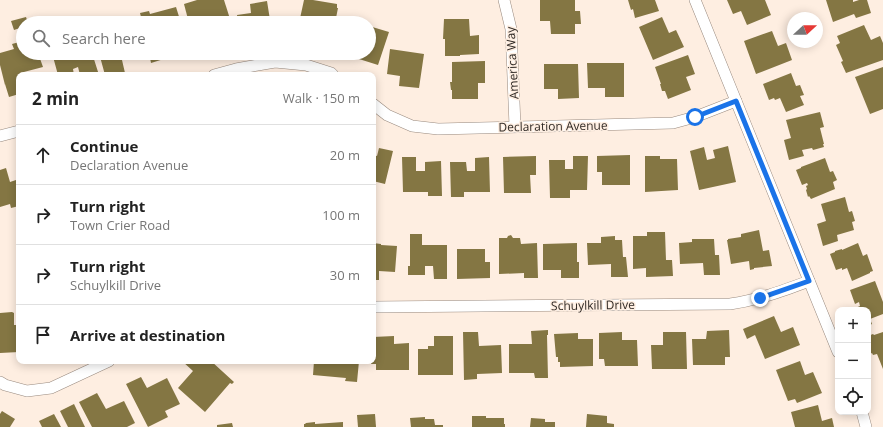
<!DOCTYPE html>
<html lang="en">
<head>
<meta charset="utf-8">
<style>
  :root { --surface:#fff; --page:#f2f2f2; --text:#222; --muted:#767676; --line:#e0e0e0 }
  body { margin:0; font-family:"Open Sans",sans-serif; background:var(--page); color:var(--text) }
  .controls { position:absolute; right:12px; bottom:12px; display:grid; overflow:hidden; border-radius:8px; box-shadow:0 2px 10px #0003 }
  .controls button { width:36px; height:36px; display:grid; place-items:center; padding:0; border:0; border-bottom:1px solid var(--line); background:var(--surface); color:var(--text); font:20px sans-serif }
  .compass { position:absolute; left:787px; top:12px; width:36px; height:36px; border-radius:50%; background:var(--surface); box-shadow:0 2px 10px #0003; rotate:69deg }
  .stop { position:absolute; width:12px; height:12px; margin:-9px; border:3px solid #1a73e8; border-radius:50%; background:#fff }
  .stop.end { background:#1a73e8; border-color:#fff; box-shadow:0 1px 4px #0008 }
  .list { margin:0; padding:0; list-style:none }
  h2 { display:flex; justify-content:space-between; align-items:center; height:52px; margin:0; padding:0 16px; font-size:17px }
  h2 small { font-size:13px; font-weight:400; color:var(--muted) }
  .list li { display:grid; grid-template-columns:26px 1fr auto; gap:12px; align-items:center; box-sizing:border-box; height:60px; padding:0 16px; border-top:1px solid var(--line) }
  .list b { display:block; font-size:15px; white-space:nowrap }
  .list p { margin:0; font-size:13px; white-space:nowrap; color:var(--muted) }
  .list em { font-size:13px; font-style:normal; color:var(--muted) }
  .icon { flex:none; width:22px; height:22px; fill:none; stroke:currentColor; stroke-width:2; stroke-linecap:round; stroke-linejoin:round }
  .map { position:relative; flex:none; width:883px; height:427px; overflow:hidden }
  .search { position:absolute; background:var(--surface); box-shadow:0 2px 10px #0003; left:16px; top:16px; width:360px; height:44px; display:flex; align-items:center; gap:10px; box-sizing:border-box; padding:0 14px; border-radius:22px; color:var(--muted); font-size:15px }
  .panel { position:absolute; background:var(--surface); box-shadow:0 2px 10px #0003; left:16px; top:72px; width:360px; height:292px; border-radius:8px }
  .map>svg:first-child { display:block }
</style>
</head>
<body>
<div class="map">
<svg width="883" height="427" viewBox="0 0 883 427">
  <rect width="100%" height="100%" fill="#feeee1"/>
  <g fill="#847643">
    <polygon points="197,0 224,0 231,22 189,23 184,4"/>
    <polygon points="304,0 313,0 337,4 337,8 338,8 335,23 299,23"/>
    <polygon points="540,0 575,0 575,11 580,11 581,24 575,24 575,34 551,34 550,21 540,21"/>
    <polygon points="628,0 655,0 659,11 635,18 633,9 631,10"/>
    <polygon points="727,0 765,0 771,15 747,25 741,11 733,14"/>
    <polygon points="826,0 853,0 853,2 859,0 867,0 871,13 856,18 854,14 833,22"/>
    <polygon points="267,1 270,20 286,17 287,23 238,23 237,15 251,13 250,4"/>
    <polygon points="176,7 181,23 140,23 139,18 141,17 140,13 149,11 150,14"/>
    <polygon points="26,17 28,23 23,23 23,27 14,30 11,21"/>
    <polygon points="662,17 669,33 676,30 684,47 653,60 639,27"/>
    <polygon points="444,19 469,19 470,36 479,35 479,54 460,55 460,56 445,56 445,39 443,39"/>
    <polygon points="864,25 871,40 880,36 883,43 883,60 846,73 841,62 843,61 836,45 840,43 837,36"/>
    <polygon points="369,26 389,32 378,65 359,59 361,53 369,53"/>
    <polygon points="772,31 778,46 786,43 792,60 756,74 744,41"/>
    <polygon points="23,41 23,53 38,53 43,67 20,73 21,75 19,75 19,94 9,97 5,84 5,85 0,65 0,53 14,49 12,44"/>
    <polygon points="390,49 424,54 419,88 399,86 400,76 387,74"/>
    <polygon points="52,53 92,53 99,75 80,75 78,67 73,69 74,75 58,75"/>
    <polygon points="99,53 141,53 141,54 122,60 125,73 118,75 105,75"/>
    <polygon points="149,53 166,53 167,58 151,63"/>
    <polygon points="688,55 695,74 686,77 691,90 668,99 665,91 662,91 660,84 661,84 655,67"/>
    <polygon points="485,61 485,83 478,83 478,99 452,99 452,90 451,90 450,82 452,82 452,62"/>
    <polygon points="587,63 624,63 624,97 605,97 605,88 588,88"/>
    <polygon points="544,64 578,64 579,98 558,99 558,89 544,89"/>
    <polygon points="883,67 883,109 870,114 855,77"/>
    <polygon points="791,73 796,86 800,85 804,95 800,96 804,105 786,112 780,98 775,100 774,98 769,100 763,84"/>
    <polygon points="820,112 824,127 820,128 824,144 823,144 824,147 813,150 812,148 802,150 804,156 789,160 784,140 791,138 786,120"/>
    <polygon points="728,146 736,182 699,190 690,151 704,147 707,160 715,158 713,150"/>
    <polygon points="379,148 393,151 385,184 373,181 373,155 377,156"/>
    <polygon points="630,155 630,185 602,185 602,172 597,172 597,156"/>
    <polygon points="536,156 536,175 530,175 531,193 504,193 503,157"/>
    <polygon points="573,156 588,156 587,190 570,190 570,198 550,198 549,160 565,160 565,169 573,169"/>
    <polygon points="645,156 660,156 660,159 677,159 678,190 645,192"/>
    <polygon points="402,157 416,157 416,171 425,171 425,162 441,161 442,196 428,196 428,192 403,192"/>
    <polygon points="489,157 490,192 464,192 464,197 451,197 450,162 466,162 467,171 475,171 475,158"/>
    <polygon points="825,158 830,172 833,171 837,180 833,182 835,189 811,199 809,196 808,197 806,190 807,189 806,186 808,185 807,183 802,185 796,170 801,168 801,167"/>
    <polygon points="6,168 10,182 19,179 19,206 11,208 10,204 0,207 0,170"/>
    <polygon points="845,197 849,212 852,211 855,221 852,222 854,230 837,235 838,241 823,246 817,224 826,221 821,204"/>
    <polygon points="759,230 763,251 769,250 772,266 754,268 754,269 750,270 749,261 731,264 727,240 728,240 728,239 741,237 741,234"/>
    <polygon points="647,232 665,232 666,260 672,260 673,276 646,277 646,268 633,269 633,236 647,236"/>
    <polygon points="410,234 422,234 422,245 447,245 447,279 434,279 433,266 425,266 425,275 408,275 408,266 410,266"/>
    <polygon points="511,235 513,238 520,238 521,244 537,243 538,278 524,278 524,273 499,274 499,238 507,238 508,236"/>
    <polygon points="615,236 615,240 622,240 623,257 626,257 628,277 611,277 611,264 588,265 587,243 601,243 601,237"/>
    <polygon points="692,239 714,239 715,255 719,255 720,275 704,275 703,263 680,264 679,243 692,242"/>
    <polygon points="373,243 381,244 381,245 397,246 395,272 379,271 379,280 373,280"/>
    <polygon points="577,243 577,262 579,262 579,278 561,278 561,270 543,270 543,244"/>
    <polygon points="858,243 863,256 867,254 873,271 870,272 870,273 852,281 847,268 842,270 842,268 836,270 830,254 835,252 835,251 842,249 842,250"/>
    <polygon points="457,249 485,249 485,262 490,262 490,278 457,279"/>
    <polygon points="875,281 883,302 883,314 870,319 872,324 868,326 868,310 851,310 860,306 859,302 855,304 850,290"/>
    <polygon points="12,312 14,313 14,325 19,325 19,352 0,353 0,313"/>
    <polygon points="774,316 781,332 793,327 800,345 765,359 755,335 747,339 743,329"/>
    <polygon points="548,330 548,335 547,335 548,378 535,378 534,373 509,373 509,344 532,344 531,331"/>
    <polygon points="729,330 730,357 725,357 725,365 693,365 692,339 706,339 707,331"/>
    <polygon points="463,332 478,332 479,346 501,345 502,373 477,374 477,379 464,380"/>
    <polygon points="622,332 622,340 637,340 638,366 605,366 604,359 599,359 599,333"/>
    <polygon points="663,332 686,332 687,369 652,369 651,345 663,345"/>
    <polygon points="883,332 883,369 877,354 873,355 872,353 868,355 868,336 873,334 874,335"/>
    <polygon points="578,333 578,339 593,339 593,366 560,367 560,362 558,362 558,357 556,357 554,334"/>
    <polygon points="394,336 394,344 409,343 409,370 376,370 376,364 371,364 371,361 373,361 373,337"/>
    <polygon points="434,336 453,336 453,375 418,375 418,349 428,349 428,346 434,346"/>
    <polygon points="182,361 211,361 234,382 232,384 230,383 205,412 178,388 193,371"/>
    <polygon points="314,361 359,361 357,382 345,381 346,378 313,375"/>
    <polygon points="800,361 805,375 813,372 822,393 797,403 795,399 788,401 776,370"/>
    <polygon points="141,377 147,388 167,378 180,404 165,411 168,417 148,427 126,384"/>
    <polygon points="97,393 106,409 124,401 135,423 127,427 92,427 79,402"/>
    <polygon points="74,404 85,427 68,427 60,411"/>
    <polygon points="818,405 822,421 832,418 834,427 795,427 791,412"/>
    <polygon points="2,411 15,419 10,427 0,427 0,414"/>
    <polygon points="54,414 61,427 42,427 39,421"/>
    <polygon points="375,414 376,427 358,427 357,415"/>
    <polygon points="587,414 607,416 607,423 614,424 614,427 586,427"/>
    <polygon points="472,416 486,416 486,418 504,418 504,424 505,424 505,427 472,427"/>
    <polygon points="425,417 425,419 434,419 435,425 443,425 443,427 411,427 410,418"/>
    <polygon points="531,418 545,419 545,422 555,422 555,427 530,427"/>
    <polygon points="315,422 315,424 343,422 343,427 304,427 304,424 305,424 306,423"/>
    <polygon points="232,423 233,427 217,427 217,425"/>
  </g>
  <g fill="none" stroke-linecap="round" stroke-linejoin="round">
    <defs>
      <g id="street">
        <polyline points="504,0 511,29 515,126"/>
        <polyline points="695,0 838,352"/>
        <polyline points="214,75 236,69 275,62 306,65 331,73 333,75"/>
        <polyline points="373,104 387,115 412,126 438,129 673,123 695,117 736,101"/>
        <polyline points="0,136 19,131"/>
        <path d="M373 307 730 304C758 300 782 291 809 281"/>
        <polyline points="0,382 5,385 27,391 51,388 109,361"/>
        <polyline points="862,412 866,427"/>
      </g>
    </defs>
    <use href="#street" stroke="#998a7f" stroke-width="12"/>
    <use href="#street" stroke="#fff" stroke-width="11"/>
  </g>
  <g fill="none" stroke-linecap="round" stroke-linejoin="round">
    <polyline stroke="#1a73e8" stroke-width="5" points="695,117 736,101 809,281 760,298"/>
  </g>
  <g text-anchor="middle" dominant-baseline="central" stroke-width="3" stroke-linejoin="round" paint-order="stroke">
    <g font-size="12" fill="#302a26" stroke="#feeee1">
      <text transform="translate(512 63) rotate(-93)">America Way</text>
      <text transform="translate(553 126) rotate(-1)">Declaration Avenue</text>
      <text transform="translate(593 305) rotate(-1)">Schuylkill Drive</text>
    </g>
  </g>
</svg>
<div class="controls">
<button>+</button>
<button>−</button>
<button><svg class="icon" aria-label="locate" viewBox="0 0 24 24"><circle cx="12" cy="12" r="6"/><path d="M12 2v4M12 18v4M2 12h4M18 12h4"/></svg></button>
</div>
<svg class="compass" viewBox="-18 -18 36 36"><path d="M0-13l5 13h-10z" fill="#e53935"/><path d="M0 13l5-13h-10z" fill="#767676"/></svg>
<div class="stop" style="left:695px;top:117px"></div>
<div class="stop end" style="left:760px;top:298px"></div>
<div class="search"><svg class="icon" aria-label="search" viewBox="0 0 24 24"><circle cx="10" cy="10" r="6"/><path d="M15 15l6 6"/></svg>Search here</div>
<section class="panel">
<h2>2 min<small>Walk · 150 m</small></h2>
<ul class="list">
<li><svg class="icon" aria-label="ahead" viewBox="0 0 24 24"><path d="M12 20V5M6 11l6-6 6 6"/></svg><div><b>Continue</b><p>Declaration Avenue</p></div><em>20 m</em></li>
<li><svg class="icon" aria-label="right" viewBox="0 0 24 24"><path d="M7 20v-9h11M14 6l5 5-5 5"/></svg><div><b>Turn right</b><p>Town Crier Road</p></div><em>100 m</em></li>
<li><svg class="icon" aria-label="right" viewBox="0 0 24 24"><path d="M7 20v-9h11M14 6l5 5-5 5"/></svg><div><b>Turn right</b><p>Schuylkill Drive</p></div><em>30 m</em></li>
<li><svg class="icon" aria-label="arrive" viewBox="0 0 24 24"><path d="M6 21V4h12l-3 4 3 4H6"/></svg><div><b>Arrive at destination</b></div></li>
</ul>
</section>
</div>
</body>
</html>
